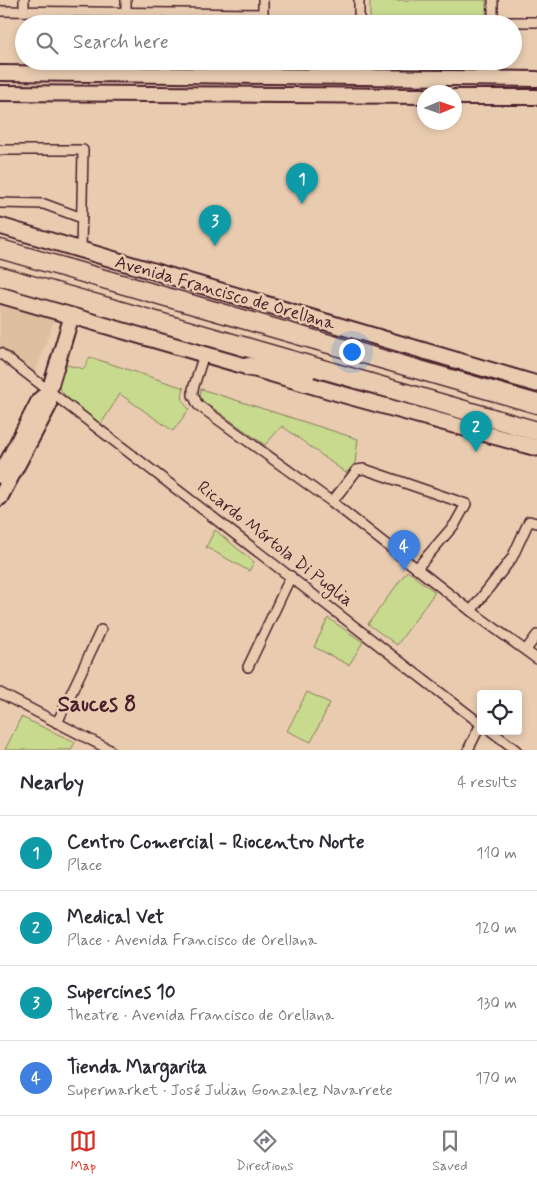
<!DOCTYPE html>
<html lang="en">
<head>
<meta charset="utf-8">
<style>
  :root { --surface:#fff; --page:#f7f7f7; --text:#2b2b33; --muted:#7c7c81; --line:#e1e1e2; --accent:#d93025 }
  body { margin:0; font-family:Mynerve,sans-serif; background:var(--page); color:var(--text) }
  .controls { position:absolute; right:15px; bottom:15px; display:grid; overflow:hidden; border-radius:5px; box-shadow:0 2px 8px #0003 }
  .controls button { width:45px; height:45px; display:grid; place-items:center; padding:0; border:0; border-bottom:1px solid var(--line); background:var(--surface); color:var(--text); font:25px sans-serif }
  .compass { position:absolute; left:417px; top:85px; width:45px; height:45px; border-radius:50%; background:var(--surface); box-shadow:0 2px 8px #0003; rotate:88deg }
  .you { position:absolute; left:351px; top:351px; width:18px; height:18px; margin:-12px; border:4px solid #fff; border-radius:50%; background:#1a73e8; box-shadow:0 0 0 8px #1a73e833 }
  .badge { display:grid; place-items:center; width:32px; height:32px; border-radius:50%; background:var(--accent); color:#fff; font-size:16px; font-weight:700 }
  .pin { position:absolute; translate:-50% -41px; filter:drop-shadow(0 1px 2px #0008) }
  .pin::after { content:''; position:absolute; top:26px; width:18px; height:15px; background:inherit; clip-path:polygon(0 0,100% 0,50% 100%) }
  .list { margin:0; padding:0; list-style:none }
  h2 { display:flex; justify-content:space-between; align-items:center; height:65px; margin:0; padding:0 20px; font-size:21px }
  h2 small { font-size:16px; font-weight:400; color:var(--muted) }
  .list li { display:grid; grid-template-columns:32px 1fr auto; gap:15px; align-items:center; box-sizing:border-box; height:75px; padding:0 20px; border-top:1px solid var(--line) }
  .list b { display:block; font-size:19px; white-space:nowrap }
  .list p { margin:0; font-size:16px; white-space:nowrap; color:var(--muted) }
  .list em { font-size:16px; font-style:normal; color:var(--muted) }
  .icon { flex:none; width:28px; height:28px; fill:none; stroke:currentColor; stroke-width:2; stroke-linecap:round; stroke-linejoin:round }
  .map { position:relative; flex:none; width:537px; height:750px; overflow:hidden }
  .search { position:absolute; background:var(--surface); box-shadow:0 2px 8px #0003; left:15px; right:15px; top:15px; height:55px; display:flex; align-items:center; gap:12px; box-sizing:border-box; padding:0 18px; border-radius:28px; color:var(--muted); font-size:19px }
  .sheet { height:365px; background:var(--surface) }
  nav { display:flex; justify-content:space-around; align-items:center; box-sizing:border-box; height:70px; border-top:1px solid var(--line); background:var(--surface); font-size:14px; color:var(--muted) }
  nav a { display:grid; justify-items:center; gap:2px }
  nav .on { color:var(--accent) }
  .map>svg:first-child { display:block }
</style>
</head>
<body>
<div class="map">
<svg width="537" height="750" viewBox="0 0 537 750">
  <rect width="100%" height="100%" fill="#e9ccb0"/>
  <filter id="ink" filterUnits="userSpaceOnUse"><feTurbulence type="fractalNoise" baseFrequency=".02" numOctaves="2"/><feDisplacementMap in="SourceGraphic" scale="10" xChannelSelector="R" yChannelSelector="G"/><feConvolveMatrix kernelMatrix="1 2 1 2 8 2 1 2 1" color-interpolation-filters="sRGB"/></filter>
  <g filter="url(#ink)">
    <polygon fill="#debfa0" points="0,301 55,318 34,376 0,349"/>
    <g fill="#c7da8e" stroke="#887c5c">
      <rect x="370" y="0" width="116" height="24"/>
      <polygon points="369,61 486,61 486,65 369,63"/>
      <path d="M90 357 184 388C181 397 182 402 189 409L173 431 120 394 101 424C90 416 55 394 57 379 58 374 61 369 63 364L84 369Z"/>
      <polygon points="201,389 358,439 355,463 346,473 282,426 265,445 203,401 200,397"/>
      <polygon points="215,530 254,562 249,571 206,547"/>
      <polygon points="407,571 435,592 397,645 368,624"/>
      <polygon points="328,618 363,642 349,665 314,647"/>
      <polygon points="307,692 330,703 311,742 287,731"/>
      <polygon points="21,717 75,742 71,750 5,750"/>
    </g>
    <g fill="none" stroke-linecap="round" stroke-linejoin="round">
      <defs>
        <g id="street">
          <polyline points="0,11 263,14"/>
          <polyline points="24,11 24,0"/>
          <polyline points="126,12 126,0"/>
          <polyline points="493,22 537,22"/>
          <polyline points="263,24 263,0"/>
          <polyline points="359,24 359,0"/>
          <polyline points="493,24 493,0"/>
          <polyline points="263,61 263,76"/>
          <polyline points="493,61 493,79"/>
          <polyline points="358,77 358,61"/>
          <polyline points="0,150 83,150 81,251"/>
          <polyline points="0,203 44,204 82,218"/>
          <polyline points="0,353 481,724"/>
          <polyline points="204,354 193,389 193,395 198,405 332,502 471,611 537,659"/>
          <polyline points="332,502 357,470 364,469 466,504 455,524 417,568"/>
          <polyline points="471,611 512,558 529,521 537,523"/>
          <polyline points="526,650 537,635"/>
          <polyline points="248,667 291,576"/>
          <polyline points="0,693 110,750"/>
          <polyline points="57,723 101,630"/>
          <polyline points="491,731 516,750"/>
          <polyline points="468,750 481,724"/>
        </g>
        <g id="secondary">
          <polyline points="0,73 537,79"/>
          <polyline points="0,93 424,96"/>
          <polyline points="454,97 537,97"/>
          <polyline points="0,476 39,400 49,391"/>
          <polyline points="0,498 49,406 49,391 72,315"/>
        </g>
        <g id="primary">
          <polyline points="0,226 537,384"/>
          <polyline points="0,295 348,396 537,448"/>
        </g>
        <g id="highway">
          <polyline points="0,249 537,404"/>
          <polyline points="0,276 537,431"/>
          <polyline points="249,367 306,373"/>
        </g>
      </defs>
      <use href="#street" stroke="#4a1f2b" stroke-width="12"/>
      <use href="#secondary" stroke="#4a1f2b" stroke-width="18"/>
      <use href="#primary" stroke="#4a1f2b" stroke-width="19"/>
      <use href="#highway" stroke="#4a1f2b" stroke-width="21"/>
      <use href="#street" stroke="#e9ccb0" stroke-width="9"/>
      <use href="#secondary" stroke="#e9ccb0" stroke-width="14"/>
      <use href="#primary" stroke="#e9ccb0" stroke-width="15"/>
      <use href="#highway" stroke="#e9ccb0" stroke-width="18"/>
    </g>
  </g>
  <g text-anchor="middle" dominant-baseline="central" stroke-width="5" stroke-linejoin="round" paint-order="stroke">
    <g font-size="18" fill="#4a1f2b" stroke="#e9ccb0">
      <text transform="translate(225 293) rotate(16)">Avenida Francisco de Orellana</text>
      <text transform="translate(275 544) rotate(38)">Ricardo Mórtola Di Puglia</text>
    </g>
    <g font-size="22" font-weight="bold" fill="#4a1f2b" stroke="#e9ccb0">
      <text x="97" y="705">Sauces 8</text>
    </g>
  </g>
</svg>
<div class="controls">
<button><svg class="icon" aria-label="locate" viewBox="0 0 24 24"><circle cx="12" cy="12" r="6"/><path d="M12 2v4M12 18v4M2 12h4M18 12h4"/></svg></button>
</div>
<svg class="compass" viewBox="-18 -18 36 36"><path d="M0-13l5 13h-10z" fill="#e53935"/><path d="M0 13l5-13h-10z" fill="#7c7c81"/></svg>
<div class="you"></div>
<div class="pin badge" style="left:302px;top:204px;background:#0f9aa8">1</div>
<div class="pin badge" style="left:476px;top:452px;background:#0f9aa8">2</div>
<div class="pin badge" style="left:215px;top:246px;background:#0f9aa8">3</div>
<div class="pin badge" style="left:404px;top:571px;background:#3f7fe0">4</div>
<div class="search"><svg class="icon" aria-label="search" viewBox="0 0 24 24"><circle cx="10" cy="10" r="6"/><path d="M15 15l6 6"/></svg>Search here</div>
</div>
<section class="sheet">
<h2>Nearby<small>4 results</small></h2>
<ul class="list">
<li><span class="badge" style="background:#0f9aa8">1</span><div><b>Centro Comercial - Riocentro Norte</b><p>Place</p></div><em>110 m</em></li>
<li><span class="badge" style="background:#0f9aa8">2</span><div><b>Medical Vet</b><p>Place · Avenida Francisco de Orellana</p></div><em>120 m</em></li>
<li><span class="badge" style="background:#0f9aa8">3</span><div><b>Supercines 10</b><p>Theatre · Avenida Francisco de Orellana</p></div><em>130 m</em></li>
<li><span class="badge" style="background:#3f7fe0">4</span><div><b>Tienda Margarita</b><p>Supermarket · José Julian Gonzalez Navarrete</p></div><em>170 m</em></li>
</ul>
</section>
<nav>
<a class="on"><svg class="icon" aria-label="map" viewBox="0 0 24 24"><path d="M3 6l6-2 6 2 6-2v14l-6 2-6-2-6 2zM9 4v14M15 6v14"/></svg>Map</a>
<a><svg class="icon" aria-label="directions" viewBox="0 0 24 24"><path d="M12 3l9 9-9 9-9-9zM9 14v-3h6M13 9l2 2-2 2"/></svg>Directions</a>
<a><svg class="icon" aria-label="saved" viewBox="0 0 24 24"><path d="M7 4h10v16l-5-4-5 4z"/></svg>Saved</a>
</nav>
</body>
</html>
